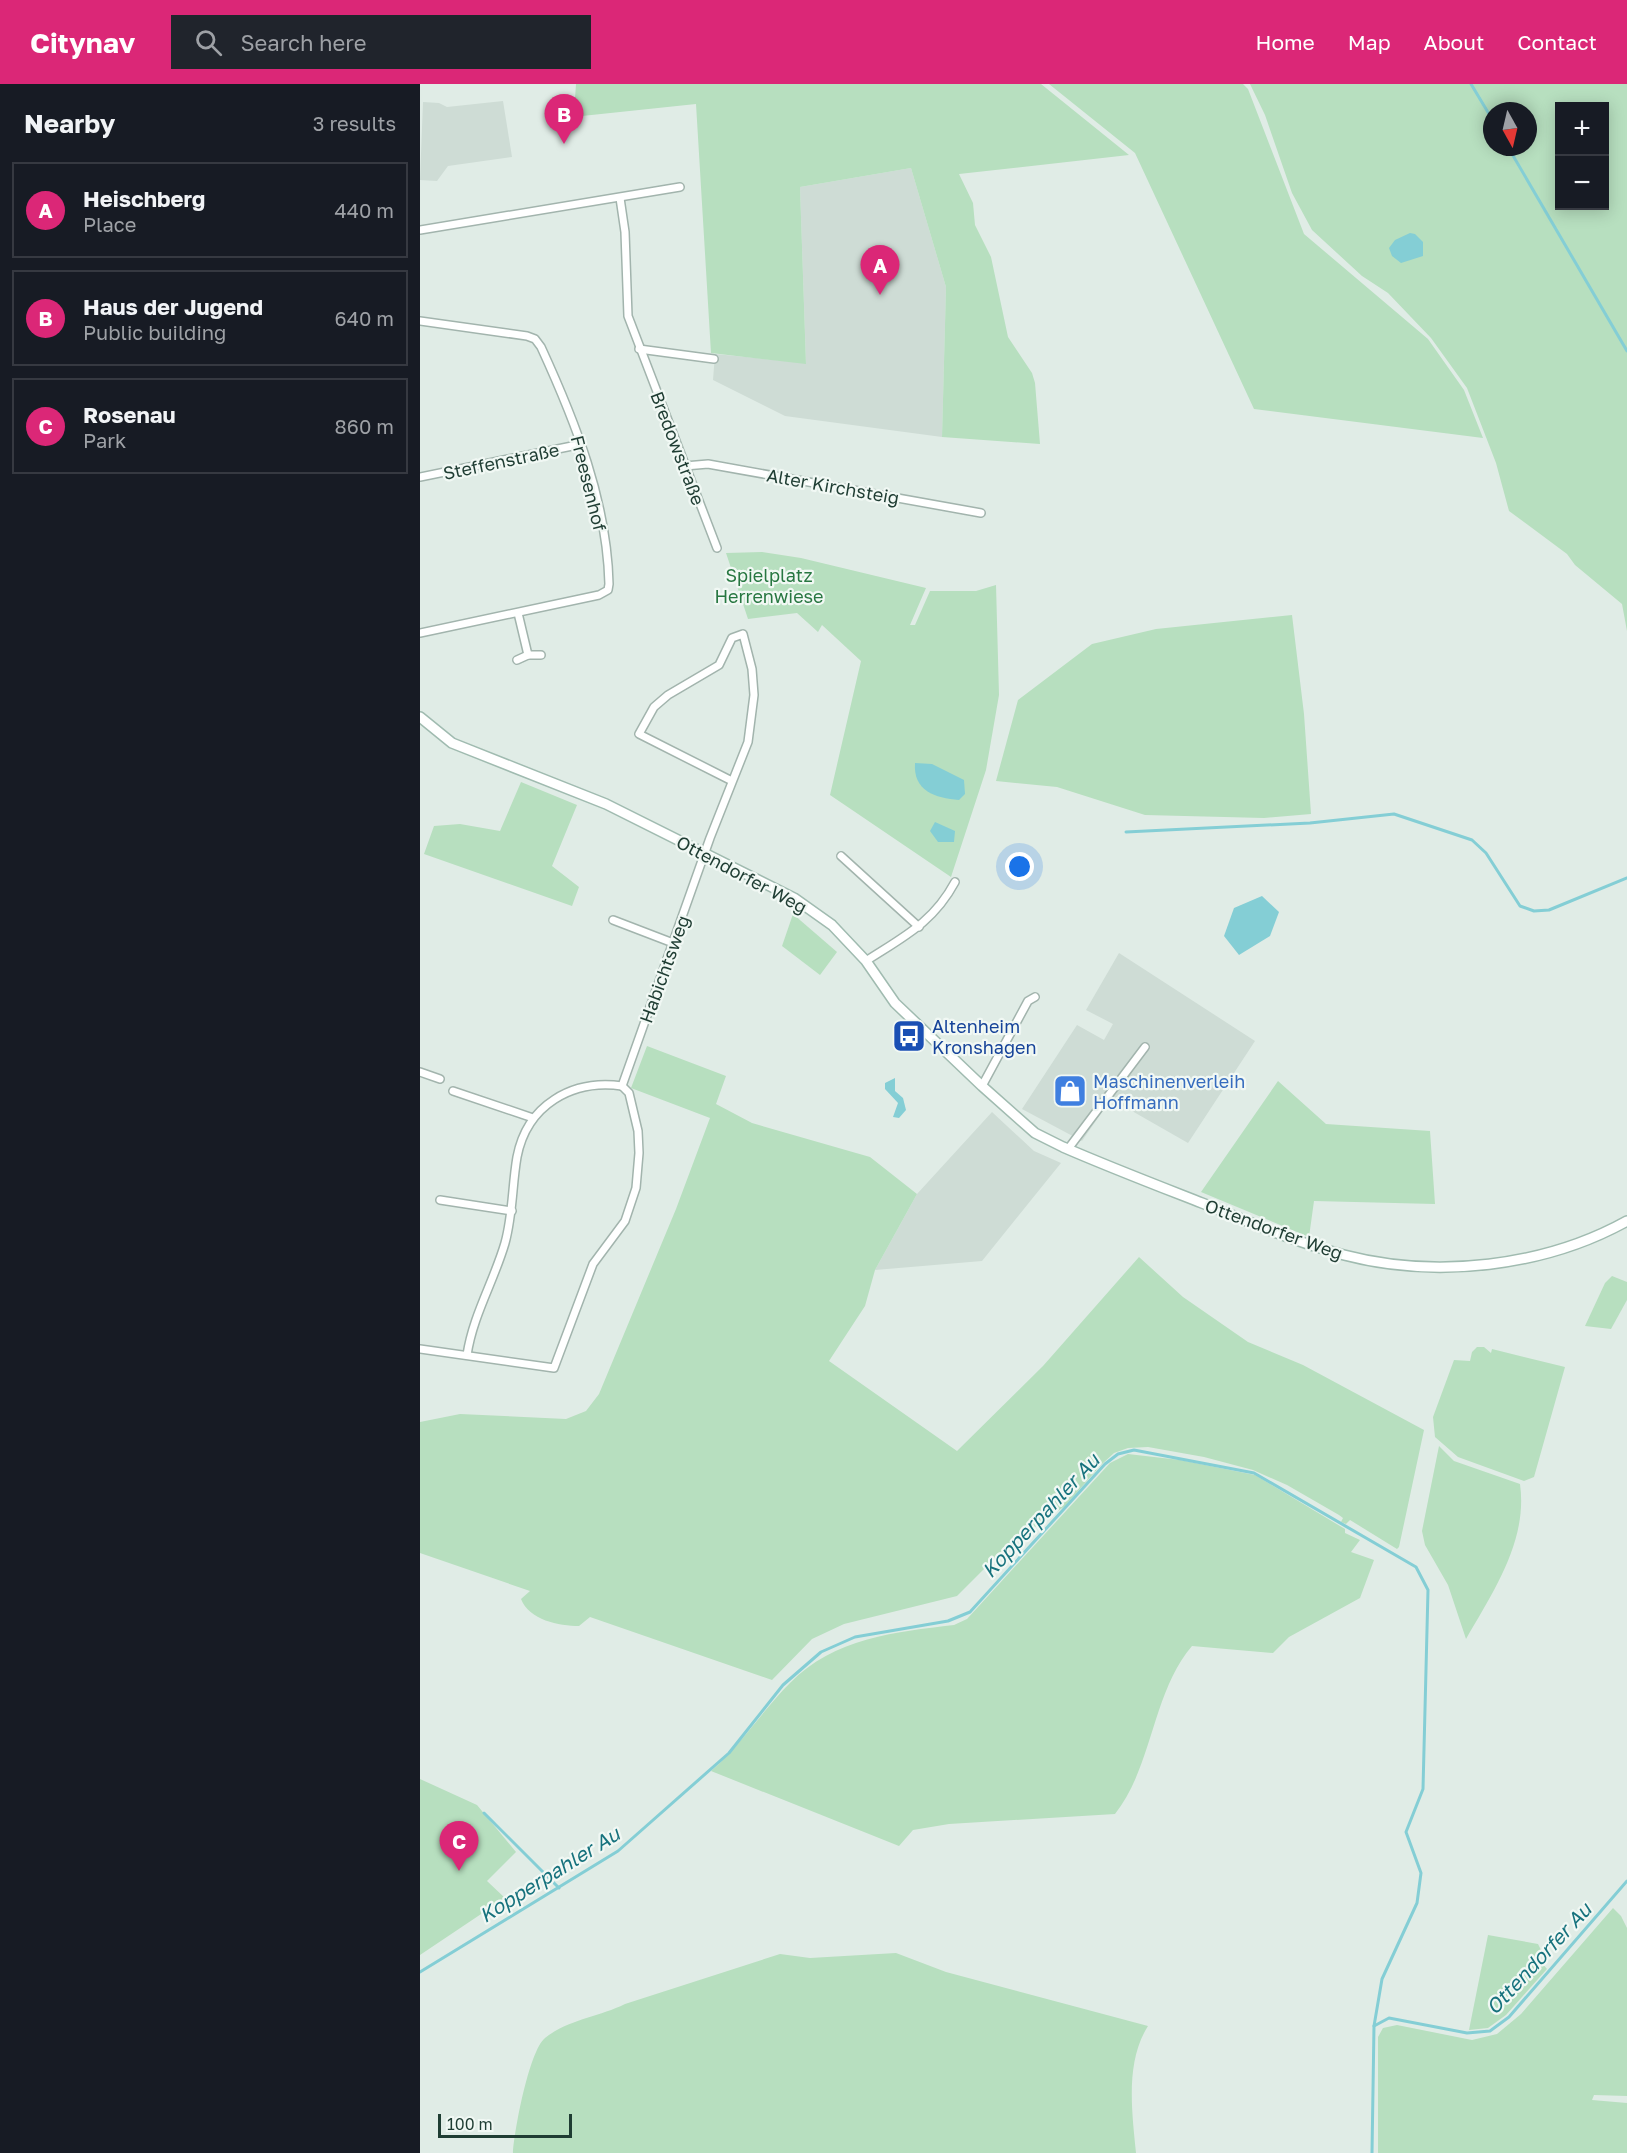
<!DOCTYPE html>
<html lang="en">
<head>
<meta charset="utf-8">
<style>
  :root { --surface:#171b24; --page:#20242c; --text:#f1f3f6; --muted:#9ea1a6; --line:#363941; --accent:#db2777 }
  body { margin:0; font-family:"Golos Text",sans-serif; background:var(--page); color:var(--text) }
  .controls { position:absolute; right:18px; top:18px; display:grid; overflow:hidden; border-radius:0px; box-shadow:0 3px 15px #0003 }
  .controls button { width:54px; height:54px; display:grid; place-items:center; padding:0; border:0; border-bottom:2px solid var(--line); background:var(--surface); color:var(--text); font:30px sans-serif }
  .compass { position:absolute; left:1063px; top:18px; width:54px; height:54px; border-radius:50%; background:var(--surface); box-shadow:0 3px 15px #0003; rotate:172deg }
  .scale { position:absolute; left:18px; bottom:15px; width:134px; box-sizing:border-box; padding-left:6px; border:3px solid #1f3d33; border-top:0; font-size:16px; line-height:21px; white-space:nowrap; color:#1f3d33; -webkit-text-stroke:4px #f1f8f4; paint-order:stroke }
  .you { position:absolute; left:600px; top:783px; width:21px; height:21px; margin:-15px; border:4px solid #fff; border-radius:50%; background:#1a73e8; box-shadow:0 0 0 9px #1a73e833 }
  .badge { display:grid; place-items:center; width:39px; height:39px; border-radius:50%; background:var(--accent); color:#fff; font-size:20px; font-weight:700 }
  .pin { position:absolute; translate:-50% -50px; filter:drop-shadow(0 2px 3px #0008) }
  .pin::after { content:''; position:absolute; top:32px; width:21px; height:18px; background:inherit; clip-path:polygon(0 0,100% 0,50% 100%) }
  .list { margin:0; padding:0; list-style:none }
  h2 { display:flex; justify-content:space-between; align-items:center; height:78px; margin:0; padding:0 24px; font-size:26px }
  h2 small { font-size:20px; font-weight:400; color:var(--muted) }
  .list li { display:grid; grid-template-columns:39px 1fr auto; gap:18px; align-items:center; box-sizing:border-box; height:96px; margin:0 12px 12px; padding:0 12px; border:2px solid var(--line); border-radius:0px }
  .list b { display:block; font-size:22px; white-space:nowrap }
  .list p { margin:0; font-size:20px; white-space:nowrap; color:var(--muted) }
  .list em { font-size:20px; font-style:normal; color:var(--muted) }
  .icon { flex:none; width:33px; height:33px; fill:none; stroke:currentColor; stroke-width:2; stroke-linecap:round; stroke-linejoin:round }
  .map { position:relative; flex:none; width:1207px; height:2069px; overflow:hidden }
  header { display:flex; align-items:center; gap:36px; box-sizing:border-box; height:84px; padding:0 30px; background:var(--accent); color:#fff }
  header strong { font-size:28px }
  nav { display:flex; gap:33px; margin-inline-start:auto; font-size:21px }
  .search { width:420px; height:54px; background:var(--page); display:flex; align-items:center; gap:15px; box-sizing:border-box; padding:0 21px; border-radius:0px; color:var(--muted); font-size:22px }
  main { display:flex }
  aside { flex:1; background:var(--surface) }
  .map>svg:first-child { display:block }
</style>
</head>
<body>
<header>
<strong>Citynav</strong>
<div class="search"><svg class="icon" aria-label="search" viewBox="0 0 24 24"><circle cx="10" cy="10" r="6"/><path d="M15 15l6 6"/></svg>Search here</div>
<nav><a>Home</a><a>Map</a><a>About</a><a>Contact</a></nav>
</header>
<main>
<aside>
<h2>Nearby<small>3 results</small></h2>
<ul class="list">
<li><span class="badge">A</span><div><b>Heischberg</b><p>Place</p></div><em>440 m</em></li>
<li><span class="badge">B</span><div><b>Haus der Jugend</b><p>Public building</p></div><em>640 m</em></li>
<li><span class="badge">C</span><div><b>Rosenau</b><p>Park</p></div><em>860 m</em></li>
</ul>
</aside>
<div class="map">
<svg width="1207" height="2069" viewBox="0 0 1207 2069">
  <rect width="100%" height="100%" fill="#e0ece6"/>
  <g fill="#cedcd5">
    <polygon points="83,17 92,73 28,82 17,97 0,96 3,18 19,19 27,23"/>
    <polygon points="491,84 526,203 522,353 365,332 293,296 295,270 386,279 380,103"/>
    <polygon points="699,869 835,957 768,1059 691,1015 662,1057 602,1025 657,941 684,956 693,940 666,926"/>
    <polygon points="572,1028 614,1067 641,1079 562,1177 455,1186 497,1110"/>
  </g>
  <g fill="#b7dfbf" fill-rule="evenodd">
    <polygon points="156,0 621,0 709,71 539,90 553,119 555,141 571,173 588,253 612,289 615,299 620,360 522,353 526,203 491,84 380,103 386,280 291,269 276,20 162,32 154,29"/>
    <polygon points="629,0 823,0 828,5 884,150 1008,255 1044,306 1063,354 834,325 715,69"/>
    <path d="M830 0H1207V547L1202 520 1155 481 1147 470 1089 427 1076 379 1047 304 1011 254 968 209 942 192 892 146 872 109 845 31ZM1140 22H1184V122H1140ZM1072 27H1108V63H1072Z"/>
    <polygon points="342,468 381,474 506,504 490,541 495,541 510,507 556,507 576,501 579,611 566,686 531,793 410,711 441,577 402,541 398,548 377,529 328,535 306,469"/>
    <polygon points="872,531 884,630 891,730 844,734 725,731 637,703 576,697 598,616 672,560 736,545"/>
    <polygon points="101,698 157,721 132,782 159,803 152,822 4,770 14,742 40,740 80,747"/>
    <polygon points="373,830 417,868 400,891 362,862"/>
    <path d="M227 962 306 992 296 1020 332 1039 450 1073 497 1110 455 1186 445 1222 409 1277 537 1367 623 1282 719 1173 763 1213 828 1258 883 1281 1004 1346 979 1463 977 1465 930 1436 926 1440 921 1438 923 1434 919 1431 867 1401 833 1386 784 1373 728 1363 708 1364 694 1369 681 1381 645 1422 585 1464 537 1512 424 1540 392 1555 352 1596 170 1533 159 1542C139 1542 109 1536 101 1515L110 1507 0 1469V1338L40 1330 146 1335 166 1327 179 1310 256 1125 290 1034 211 1004Z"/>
    <polygon points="858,997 906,1040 1010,1047 1015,1120 894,1117 889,1153 781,1108"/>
    <polygon points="1192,1192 1207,1198 1207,1216 1191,1245 1165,1242 1185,1199"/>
    <polygon points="1057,1263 1064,1263 1071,1269 1072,1265 1145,1283 1114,1393 1104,1397 1038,1373 1015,1353 1013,1333 1034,1276 1050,1277 1052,1268"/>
    <path d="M1019 1362 1034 1377 1100 1400C1108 1457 1073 1508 1046 1555L1028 1501 1005 1461 1002 1447Z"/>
    <path d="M708 1370 760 1376 835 1391 925 1445V1449L940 1456 931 1468 954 1476 940 1514 869 1553 853 1569 772 1562C732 1609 733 1682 695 1730L529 1740 493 1746 479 1762 291 1687C321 1661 342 1627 370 1599 414 1554 475 1548 534 1541L547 1535 690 1379Z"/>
    <polygon points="0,1695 57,1721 96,1768 67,1797 85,1814 0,1871"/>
    <polygon points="1193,1824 1201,1832 1207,1844 1207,2012 1174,2011 1172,2016 1207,2019 1207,2069 958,2069 958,1953 963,1944 977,1941 1052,1956 1077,1950 1101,1930"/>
    <polygon points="1068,1851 1118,1860 1121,1866 1117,1873 1127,1885 1086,1931 1068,1944 1049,1946"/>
    <path d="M476 1869 526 1888 728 1942C705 1978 712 2028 716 2069H93C94 2048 109 1967 125 1954 149 1935 179 1933 205 1920L360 1870 390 1874Z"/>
  </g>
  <g fill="#84ced5">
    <polygon points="990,149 995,150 1003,158 1003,172 981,179 972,172 969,164 975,156"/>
    <path d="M495 679 512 680 544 696 545 710 539 716C515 714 493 707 495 679Z"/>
    <polygon points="515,738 535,747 534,758 518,758 510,747"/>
    <polygon points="842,812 859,828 850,852 819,871 804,852 814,824"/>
    <polygon points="475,994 475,1007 483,1014 486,1026 479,1034 473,1033 478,1019 465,1005 465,999"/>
  </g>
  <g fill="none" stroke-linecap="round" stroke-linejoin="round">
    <g stroke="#84ced5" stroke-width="3">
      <polyline points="1051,0 1072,35"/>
      <polyline points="1088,63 1207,267"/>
      <polyline points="706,748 890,739 974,730 1052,756 1066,769 1100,822 1114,827 1129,826 1207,794"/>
      <polyline points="64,1729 139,1804"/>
      <polyline points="0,1888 198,1767 309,1669 363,1601 401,1568 435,1553 528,1537 550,1528 685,1380 698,1370 714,1366 834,1389 996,1483 1008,1506 1003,1705 986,1748 1001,1789 997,1819 962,1895 954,1942 952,2069"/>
      <polyline points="954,1942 969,1934 1047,1949 1070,1947 1089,1933 1207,1797"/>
    </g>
    <defs>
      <g id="street">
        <polyline points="200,114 205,148 208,232 297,464"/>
        <polyline points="0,146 260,103"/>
        <path d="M0 237 107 252 115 255 121 263C155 337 187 417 189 500L188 506 179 511 0 549"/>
        <polyline points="219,265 294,275"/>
        <polyline points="265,382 288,380 561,429"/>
        <polyline points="0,393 162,360"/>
        <polyline points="98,529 108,571"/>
        <polyline points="97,576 108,571 121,571"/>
        <polyline points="421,772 499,843"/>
        <polyline points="193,836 253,859"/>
        <path d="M446 877C483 853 513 839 535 798"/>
        <polyline points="0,988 20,995"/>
        <polyline points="202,1002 290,754 328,658 334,611 332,585 323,550 312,554 299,581 248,611 234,623 219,650 312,697"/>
        <polyline points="562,1002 608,917 615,913"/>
        <polyline points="33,1007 113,1034"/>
        <polyline points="648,1065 725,963"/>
        <polyline points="20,1116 92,1127"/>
        <polyline points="0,1265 134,1284 173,1180 205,1137 216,1104 219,1069 218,1047 209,1009 202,1002"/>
        <path d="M47 1271C53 1231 74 1197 85 1159 93 1130 92 1102 97 1073 107 1021 152 995 202 1002"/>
      </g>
      <path id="secondary" d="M0 633 32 659 186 720 374 814 412 841 446 877 475 919 562 1002 615 1049 643 1063C689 1083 736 1101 782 1119 829 1138 875 1158 924 1171 1016 1195 1124 1183 1207 1137"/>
    </defs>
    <use href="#street" stroke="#a2b4ad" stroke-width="10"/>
    <use href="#secondary" stroke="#a0bbb0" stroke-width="12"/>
    <use href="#street" stroke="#fff" stroke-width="7"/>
    <use href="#secondary" stroke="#fff" stroke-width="9"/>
  </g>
  <defs>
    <symbol id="bus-square" viewBox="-11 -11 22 22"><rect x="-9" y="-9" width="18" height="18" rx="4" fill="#1a4fb4" stroke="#f1f8f4"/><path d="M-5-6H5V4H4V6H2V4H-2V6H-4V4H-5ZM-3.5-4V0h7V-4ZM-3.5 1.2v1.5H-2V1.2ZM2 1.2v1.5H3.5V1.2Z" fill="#fff"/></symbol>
    <symbol id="shop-square" viewBox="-11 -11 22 22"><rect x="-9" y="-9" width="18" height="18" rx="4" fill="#3f7fe0" stroke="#f1f8f4"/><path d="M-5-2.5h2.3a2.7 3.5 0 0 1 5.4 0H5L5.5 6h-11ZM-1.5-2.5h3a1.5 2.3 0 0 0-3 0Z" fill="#fff"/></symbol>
  </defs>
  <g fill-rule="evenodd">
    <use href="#bus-square" x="470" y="933" width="38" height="38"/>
    <use href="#shop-square" x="631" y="988" width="38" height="38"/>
  </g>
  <g text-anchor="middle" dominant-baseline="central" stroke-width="4.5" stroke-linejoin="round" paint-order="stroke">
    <g font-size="18" fill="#1f3d33" stroke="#f1f8f4">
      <text transform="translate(258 364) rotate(69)">Bredowstraße</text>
      <text transform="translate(81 377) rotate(-12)">Steffenstraße</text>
      <text transform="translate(169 399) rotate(76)">Freesenhof</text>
      <text transform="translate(413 402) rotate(10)">Alter Kirchsteig</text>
      <text transform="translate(322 790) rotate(28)">Ottendorfer Weg</text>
      <text transform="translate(244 885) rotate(-70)">Habichtsweg</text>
      <text transform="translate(854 1145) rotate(20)">Ottendorfer Weg</text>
    </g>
    <g font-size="18" fill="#277741" stroke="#f1f8f4">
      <text x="349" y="491">Spielplatz<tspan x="349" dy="21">Herrenwiese</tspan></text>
    </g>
    <g font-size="18" fill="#164399" stroke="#f1f8f4" text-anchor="start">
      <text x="512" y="942">Altenheim<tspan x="512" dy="21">Kronshagen</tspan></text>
    </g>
    <g font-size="18" fill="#366cbe" stroke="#f1f8f4" text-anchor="start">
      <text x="673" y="997">Maschinenverleih<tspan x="673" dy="21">Hoffmann</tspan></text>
    </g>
    <g font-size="20" font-style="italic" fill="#16727d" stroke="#f1f8f4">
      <text transform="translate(620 1431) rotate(-47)">Kopperpahler Au</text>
      <text transform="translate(129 1790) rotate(-32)">Kopperpahler Au</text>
      <text transform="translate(1118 1874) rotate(-47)">Ottendorfer Au</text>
    </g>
  </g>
</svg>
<div class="controls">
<button>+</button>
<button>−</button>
</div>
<svg class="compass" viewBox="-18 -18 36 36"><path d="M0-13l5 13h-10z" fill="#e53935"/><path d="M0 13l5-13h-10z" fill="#9ea1a6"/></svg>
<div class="scale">100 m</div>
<div class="you"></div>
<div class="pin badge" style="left:460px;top:211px">A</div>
<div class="pin badge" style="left:144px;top:60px">B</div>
<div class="pin badge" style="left:39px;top:1787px">C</div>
</div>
</main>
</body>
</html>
